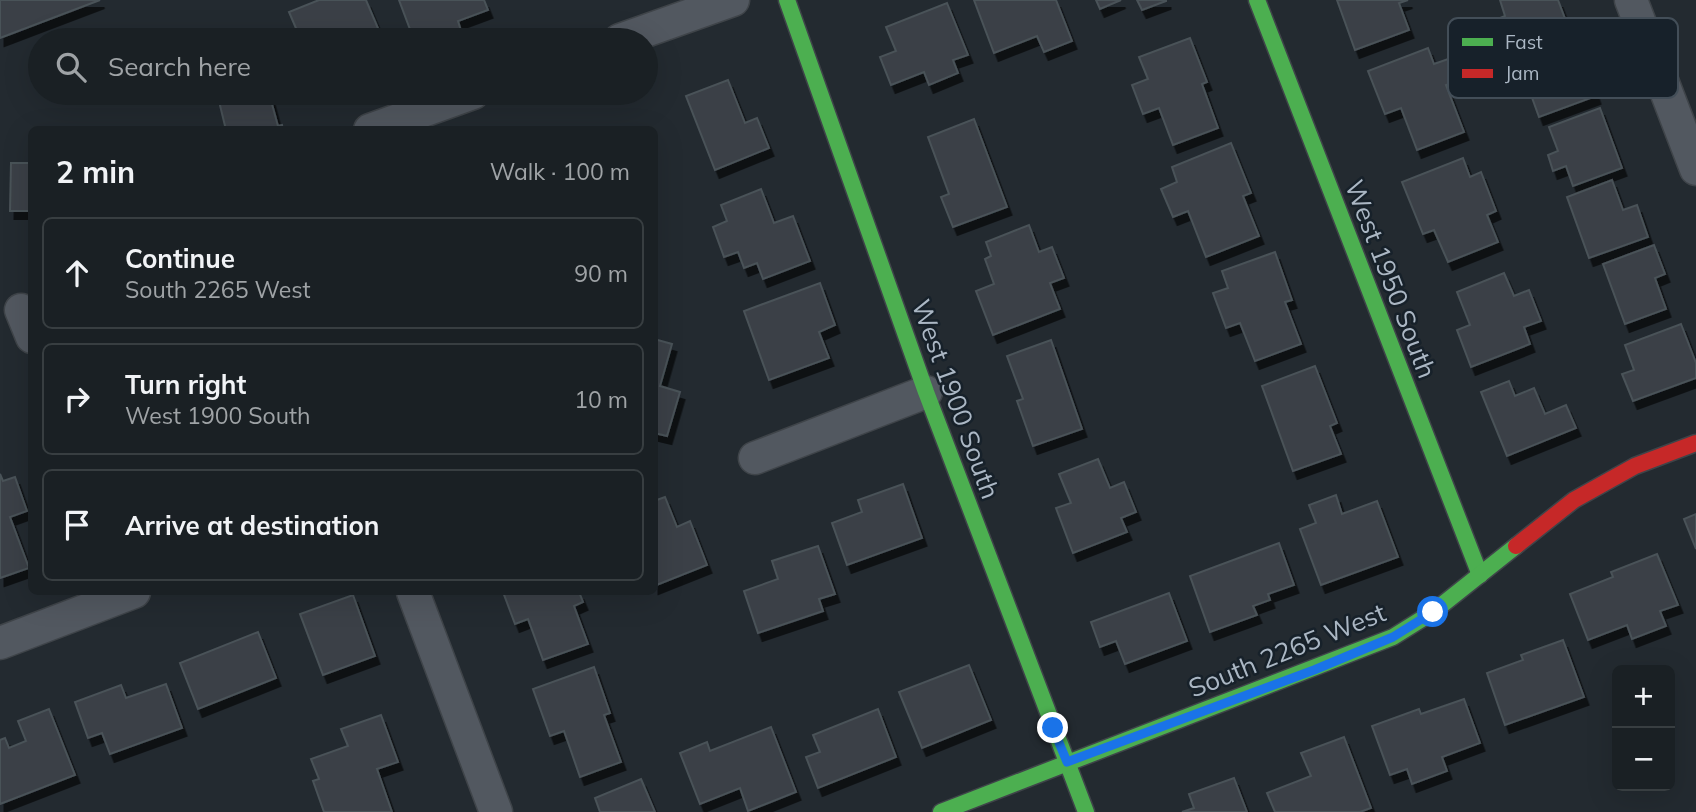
<!DOCTYPE html>
<html lang="en">
<head>
<meta charset="utf-8">
<style>
  :root { --surface:#1a2024; --page:#272d31; --text:#f1f3f6; --muted:#9fa3a6; --line:#383e41 }
  body { margin:0; font-family:Mulish,sans-serif; background:var(--page); color:var(--text) }
  .controls { position:absolute; right:21px; bottom:21px; display:grid; overflow:hidden; border-radius:10px; box-shadow:0 7px 28px #0002 }
  .controls button { width:63px; height:63px; display:grid; place-items:center; padding:0; border:0; border-bottom:2px solid var(--line); background:var(--surface); color:var(--text); font:35px sans-serif }
  .stop { position:absolute; width:21px; height:21px; margin:-16px; border:5px solid #1a73e8; border-radius:50%; background:#fff }
  .stop.end { background:#1a73e8; border-color:#fff; box-shadow:0 2px 7px #0008 }
  .list { margin:0; padding:0; list-style:none }
  h2 { display:flex; justify-content:space-between; align-items:center; height:91px; margin:0; padding:0 28px; font-size:30px }
  h2 small { font-size:23px; font-weight:400; color:var(--muted) }
  .list li { display:grid; grid-template-columns:46px 1fr auto; gap:21px; align-items:center; box-sizing:border-box; height:112px; margin:0 14px 14px; padding:0 14px; border:2px solid var(--line); border-radius:10px }
  .list b { display:block; font-size:26px; white-space:nowrap }
  .list p { margin:0; font-size:23px; white-space:nowrap; color:var(--muted) }
  .list em { font-size:23px; font-style:normal; color:var(--muted) }
  .icon { flex:none; width:38px; height:38px; fill:none; stroke:currentColor; stroke-width:2; stroke-linecap:round; stroke-linejoin:round }
  .map { position:relative; flex:none; width:1696px; height:812px; overflow:hidden }
  .search { position:absolute; background:var(--surface); box-shadow:0 7px 28px #0002; left:28px; top:28px; width:630px; height:77px; display:flex; align-items:center; gap:18px; box-sizing:border-box; padding:0 24px; border-radius:38px; color:var(--muted); font-size:26px }
  .panel { position:absolute; background:var(--surface); box-shadow:0 7px 28px #0002; left:28px; top:126px; width:630px; height:469px; border-radius:10px }
  .map>svg:first-child { display:block }
</style>
</head>
<body>
<div class="map">
<svg width="1696" height="812" viewBox="0 0 1696 812">
  <defs>
    <filter id="shadow"><feDropShadow dx="4.5" dy="8" stdDeviation="0" flood-color="#0009"/></filter>
  </defs>
  <rect width="100%" height="100%" fill="#232a30"/>
  <g fill="#3b4147" stroke="#4a5258" stroke-width="2" filter="url(#shadow)">
    <polygon points="0,0 100,0 0,38"/>
    <polygon points="319,0 366,0 383,40 301,40 289,12"/>
    <polygon points="399,0 484,0 488,10 458,21 463,37 454,40 414,40"/>
    <polygon points="974,0 1056,0 1072,41 1044,52 1037,36 994,53"/>
    <polygon points="1096,0 1121,0 1100,9"/>
    <polygon points="1137,0 1166,0 1166,1 1142,10"/>
    <polygon points="1337,0 1408,0 1399,3 1409,30 1355,50"/>
    <polygon points="1500,0 1558,0 1570,32 1519,51 1512,31 1501,35 1495,20 1505,16"/>
    <polygon points="947,3 968,55 953,60 958,73 929,85 924,72 891,85 880,57 896,51 886,27"/>
    <polygon points="1190,38 1207,82 1202,84 1218,128 1173,145 1159,108 1143,114 1132,85 1148,79 1139,57"/>
    <polygon points="1428,48 1434,64 1454,57 1463,79 1446,85 1464,132 1417,150 1401,108 1385,114 1368,71"/>
    <polygon points="1564,49 1572,70 1585,65 1596,96 1539,117 1526,81 1514,85 1508,70"/>
    <polygon points="728,80 745,123 757,118 769,148 715,170 686,96"/>
    <polygon points="217,93 269,93 278,126 282,125 283,130 226,130"/>
    <polygon points="1600,108 1622,168 1573,186 1566,166 1553,171 1548,155 1558,151 1549,127"/>
    <polygon points="974,119 1007,207 953,227 941,197 949,194 928,137"/>
    <polygon points="31,131 32,211 10,211 11,163 31,163"/>
    <polygon points="1231,143 1251,193 1243,196 1259,236 1206,257 1188,211 1173,217 1161,189 1177,182 1172,167"/>
    <polygon points="1463,158 1470,177 1481,172 1496,211 1487,215 1498,242 1448,262 1434,230 1423,234 1402,182"/>
    <polygon points="1612,180 1623,210 1637,205 1648,237 1589,258 1567,197"/>
    <polygon points="761,189 774,223 793,216 810,261 763,279 757,263 744,268 738,252 724,257 713,227 727,221 721,205"/>
    <polygon points="1029,225 1039,252 1052,247 1064,278 1050,283 1060,309 993,335 976,291 994,284 985,259 991,256 986,242"/>
    <polygon points="1654,245 1665,274 1655,278 1666,309 1625,324 1603,264"/>
    <polygon points="1275,252 1292,300 1285,302 1301,344 1255,361 1240,323 1226,328 1213,293 1228,288 1222,271"/>
    <polygon points="1504,273 1514,296 1529,290 1541,321 1524,327 1530,344 1471,367 1457,330 1470,325 1457,292"/>
    <polygon points="820,283 835,325 819,332 829,358 769,380 744,311"/>
    <polygon points="1681,324 1696,363 1696,378 1633,401 1622,374 1634,370 1625,345"/>
    <polygon points="654,339 672,344 660,386 680,392 667,436 654,433"/>
    <polygon points="1051,340 1082,429 1033,446 1017,401 1023,399 1007,356"/>
    <polygon points="1315,366 1337,423 1330,426 1341,454 1293,471 1262,386"/>
    <polygon points="1509,381 1515,396 1534,388 1545,414 1566,405 1576,428 1507,456 1481,392"/>
    <polygon points="1098,459 1110,488 1124,482 1136,512 1121,518 1127,532 1073,553 1056,508 1071,503 1059,474"/>
    <polygon points="0,474 3,481 15,477 27,511 10,517 29,568 0,578"/>
    <polygon points="903,484 922,538 847,565 832,523 862,512 858,500"/>
    <polygon points="1336,495 1342,514 1377,501 1398,557 1321,585 1300,529 1316,523 1309,505"/>
    <polygon points="665,497 677,527 690,521 707,565 654,586 654,501"/>
    <polygon points="1696,514 1696,549 1684,519"/>
    <polygon points="1279,543 1294,585 1268,594 1270,600 1253,606 1257,615 1210,632 1190,576"/>
    <polygon points="818,546 835,594 819,599 823,611 758,633 744,591 778,579 772,561"/>
    <polygon points="1657,554 1678,605 1660,611 1666,626 1632,639 1627,625 1588,640 1570,594 1613,577 1611,572"/>
    <polygon points="503,592 579,592 583,602 574,606 588,644 543,660 528,619 515,624"/>
    <polygon points="1169,593 1187,641 1125,664 1116,641 1100,647 1091,622"/>
    <polygon points="353,595 375,656 323,675 300,614"/>
    <polygon points="258,632 276,678 198,709 180,663"/>
    <polygon points="1563,640 1584,697 1505,725 1487,673 1523,660 1521,655"/>
    <polygon points="969,665 991,720 922,748 899,692"/>
    <polygon points="594,667 610,713 604,715 621,762 580,777 564,731 550,736 533,689"/>
    <polygon points="166,684 182,728 110,754 102,733 88,738 75,702 121,685 126,698"/>
    <polygon points="1464,699 1480,743 1442,757 1447,771 1412,784 1407,769 1390,775 1372,726 1419,709 1421,714"/>
    <polygon points="49,709 75,775 0,804 0,740 5,738 9,748 26,741 18,721"/>
    <polygon points="878,709 896,757 818,788 806,757 820,752 813,735"/>
    <polygon points="381,715 398,762 377,769 392,812 324,812 313,781 319,779 311,759 348,746 341,729"/>
    <polygon points="771,727 796,792 748,811 740,788 700,804 680,753 707,742 710,751"/>
    <polygon points="1344,737 1371,808 1360,812 1275,812 1267,793 1311,776 1301,753"/>
    <polygon points="1234,778 1247,812 1182,812 1194,808 1189,794"/>
    <polygon points="641,779 655,812 600,812 595,798"/>
  </g>
  <g fill="none" stroke-linecap="round" stroke-linejoin="round">
    <defs>
      <g id="street">
        <polyline points="1631,0 1696,169"/>
        <polyline points="620,40 733,0"/>
        <polyline points="370,130 473,93"/>
        <polyline points="21,310 32,337"/>
        <polyline points="755,458 926,392"/>
        <polyline points="413,592 496,812"/>
        <polyline points="0,643 134,592"/>
      </g>
      <g id="fast">
        <polyline points="787,0 926,392 1086,812"/>
        <polyline points="1257,0 1480,575"/>
        <polyline points="941,812 1393,637 1433,612 1516,546"/>
      </g>
      <polyline id="jam" points="1516,546 1574,500 1635,466 1696,443"/>
    </defs>
    <use href="#street" stroke="#3f4449" stroke-width="35"/>
    <use href="#fast" stroke="#3f4449" stroke-width="19"/>
    <use href="#jam" stroke="#3f4449" stroke-width="19"/>
    <use href="#street" stroke="#525860" stroke-width="32"/>
    <use href="#fast" stroke="#4caf50" stroke-width="16"/>
    <use href="#jam" stroke="#c62828" stroke-width="16"/>
  </g>
  <g fill="none" stroke-linecap="round" stroke-linejoin="round">
    <polyline stroke="#1a73e8" stroke-width="9" points="1053,728 1067,762 1314,670 1393,637 1433,612"/>
  </g>
  <g text-anchor="middle" dominant-baseline="central" stroke-width="5" stroke-linejoin="round" paint-order="stroke">
    <g font-size="26" fill="#abb7c4" stroke="#17212a">
      <text transform="translate(1391 279) rotate(69)">West 1950 South</text>
      <text transform="translate(956 399) rotate(70)">West 1900 South</text>
      <text transform="translate(1287 650) rotate(-22)">South 2265 West</text>
    </g>
  </g>
  <rect x="1448" y="18" width="230" height="80" rx="10" fill="#17212a" stroke="#434e58" stroke-width="2"/>
  <rect x="1462" y="38" width="31" height="8" fill="#4caf50"/>
  <rect x="1462" y="69" width="31" height="9" fill="#c62828"/>
  <g font-size="19" fill="#abb7c4">
    <text x="1505" y="49">Fast</text>
    <text x="1505" y="80">Jam</text>
  </g>
</svg>
<div class="controls">
<button>+</button>
<button>−</button>
</div>
<div class="stop" style="left:1433px;top:612px"></div>
<div class="stop end" style="left:1053px;top:728px"></div>
<div class="search"><svg class="icon" aria-label="search" viewBox="0 0 24 24"><circle cx="10" cy="10" r="6"/><path d="M15 15l6 6"/></svg>Search here</div>
<section class="panel">
<h2>2 min<small>Walk · 100 m</small></h2>
<ul class="list">
<li><svg class="icon" aria-label="ahead" viewBox="0 0 24 24"><path d="M12 20V5M6 11l6-6 6 6"/></svg><div><b>Continue</b><p>South 2265 West</p></div><em>90 m</em></li>
<li><svg class="icon" aria-label="right" viewBox="0 0 24 24"><path d="M7 20v-9h11M14 6l5 5-5 5"/></svg><div><b>Turn right</b><p>West 1900 South</p></div><em>10 m</em></li>
<li><svg class="icon" aria-label="arrive" viewBox="0 0 24 24"><path d="M6 21V4h12l-3 4 3 4H6"/></svg><div><b>Arrive at destination</b></div></li>
</ul>
</section>
</div>
</body>
</html>
